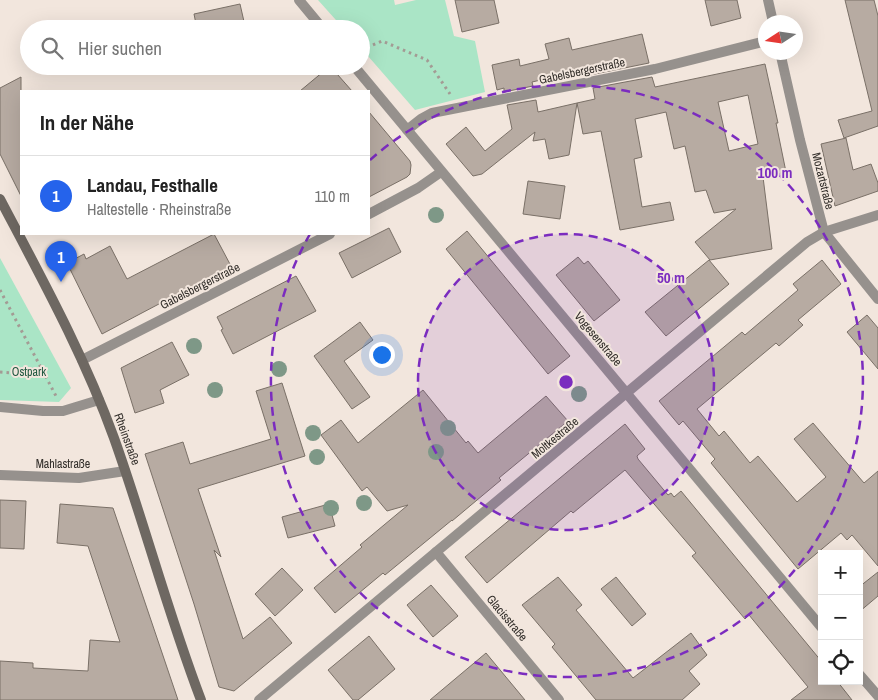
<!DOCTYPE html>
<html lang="de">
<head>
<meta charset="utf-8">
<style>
  :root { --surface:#fff; --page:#f2f2f2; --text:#222; --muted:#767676; --line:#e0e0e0; --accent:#2563eb }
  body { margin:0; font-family:"Archivo Narrow",sans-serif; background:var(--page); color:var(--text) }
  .controls { position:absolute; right:15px; bottom:15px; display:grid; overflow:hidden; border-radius:0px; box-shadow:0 5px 20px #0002 }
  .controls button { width:45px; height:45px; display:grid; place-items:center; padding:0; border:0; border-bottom:1px solid var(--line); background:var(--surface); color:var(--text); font:25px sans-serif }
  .compass { position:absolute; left:758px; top:15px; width:45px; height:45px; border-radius:50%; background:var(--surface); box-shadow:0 5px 20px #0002; rotate:258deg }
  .you { position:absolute; left:381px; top:354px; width:18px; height:18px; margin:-12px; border:4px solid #fff; border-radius:50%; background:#1a73e8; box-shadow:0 0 0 8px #1a73e833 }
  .badge { display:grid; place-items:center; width:32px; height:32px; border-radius:50%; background:var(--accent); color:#fff; font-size:16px; font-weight:700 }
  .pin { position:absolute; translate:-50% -41px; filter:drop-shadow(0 1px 2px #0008) }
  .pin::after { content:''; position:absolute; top:26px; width:18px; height:15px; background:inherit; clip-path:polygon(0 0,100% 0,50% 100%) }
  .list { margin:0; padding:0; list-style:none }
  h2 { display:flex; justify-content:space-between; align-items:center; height:65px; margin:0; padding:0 20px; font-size:21px }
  h2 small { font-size:16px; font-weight:400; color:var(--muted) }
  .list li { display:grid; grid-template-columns:32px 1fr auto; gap:15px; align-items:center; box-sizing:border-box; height:80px; padding:0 20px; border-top:1px solid var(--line) }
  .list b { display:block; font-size:19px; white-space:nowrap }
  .list p { margin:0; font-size:16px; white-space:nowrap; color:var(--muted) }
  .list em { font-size:16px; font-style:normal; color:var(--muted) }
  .icon { flex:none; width:28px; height:28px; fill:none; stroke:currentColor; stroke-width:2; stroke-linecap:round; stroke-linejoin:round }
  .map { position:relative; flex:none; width:878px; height:700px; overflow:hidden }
  .search { position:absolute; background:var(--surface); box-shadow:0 5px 20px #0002; left:20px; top:20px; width:350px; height:55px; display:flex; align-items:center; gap:12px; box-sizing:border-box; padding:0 18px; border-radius:28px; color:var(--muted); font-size:19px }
  .panel { position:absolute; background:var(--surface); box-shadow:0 5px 20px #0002; left:20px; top:90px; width:350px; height:145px; border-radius:0px }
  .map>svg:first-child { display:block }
</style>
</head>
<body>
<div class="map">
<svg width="878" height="700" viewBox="0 0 878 700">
  <rect width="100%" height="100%" fill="#f2e6dd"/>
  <g fill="#aae5c6">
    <polygon points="318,0 394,0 395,5 416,0 445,0 454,36 475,41 485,92 415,110 361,48 361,29 344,29"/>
    <polygon points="0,258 71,388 59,402 0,400"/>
  </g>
  <g fill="#b7aba2" stroke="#7a7067" fill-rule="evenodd">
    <polygon points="455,0 494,0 499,23 462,32"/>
    <polygon points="705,0 737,0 741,18 711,26"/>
    <polygon points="845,0 874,0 878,16 878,126 844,138 838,120 872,111"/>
    <polygon points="240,4 245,26 235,29 197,29 194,14"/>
    <polygon points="642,34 649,63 590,75 589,69 532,82 533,86 504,92 504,88 497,90 492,65 519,59 520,66 549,59 545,44 569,38 572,50"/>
    <path d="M765 64 778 123H776L786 172 763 177 772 249 710 260 695 242 736 209 714 213 706 190 695 192 685 146 674 149 666 112 635 119 642 157 634 159 642 207 670 202 674 220 620 230 601 131 583 134 577 103 595 99 593 88 652 77 655 87ZM748 95 758 144 729 151 718 102Z"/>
    <polygon points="330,66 352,91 300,91"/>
    <polygon points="21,77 21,196 0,154 0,88"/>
    <polygon points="536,100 538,112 577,103 569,155 549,159 545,139 533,141 535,132 482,174 473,176 446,144 466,127 485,151 512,129 507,105"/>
    <polygon points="369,112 410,161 411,165 410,174 407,177 369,197"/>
    <polygon points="846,138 853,170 871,164 878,183 878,191 835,206 821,144"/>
    <polygon points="528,181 565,186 560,219 523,214"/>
    <polygon points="389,228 401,252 352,278 339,253"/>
    <polygon points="467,231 570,356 548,374 446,249"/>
    <polygon points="214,234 231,266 102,334 67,263 84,254 86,259 110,246 127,279"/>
    <polygon points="578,257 584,264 588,261 620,300 594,321 556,275"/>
    <polygon points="709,260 729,284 666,336 645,312"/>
    <polygon points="822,260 841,284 798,320 803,325 779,346 776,343 697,409 719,436 724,431 750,463 758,456 797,502 826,477 794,439 813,423 864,483 878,471 878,566 852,535 847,540 841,533 798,569 711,463 715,459 683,421 679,425 659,401 742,332 745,335 798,290 793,284"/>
    <polygon points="296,276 316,311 233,354 221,330 223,329 217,317"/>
    <polygon points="867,315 878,328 878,369 847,332"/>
    <polygon points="360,322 373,340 344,361 370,397 352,409 314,356"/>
    <polygon points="172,342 189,375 160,390 164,403 135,413 121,368"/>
    <polygon points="282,383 305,456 198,489 221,557 214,550 243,639 270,617 292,643 234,691 219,687 194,604 145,454 183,442 190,464 271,439 256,391"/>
    <polygon points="423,390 466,443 468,441 478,453 546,396 568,421 499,478 501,480 452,521 452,520 385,575 383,573 335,613 314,588 362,547 360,545 408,505 387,511 367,487 362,491 321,435 341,420 358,443"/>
    <polygon points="625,424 645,449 637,456 638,459 668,495 671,493 674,497 681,491 822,662 822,681 837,681 852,700 791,700 808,687 749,615 745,619 692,556 696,553 625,470 573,513 571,511 487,583 465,557"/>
    <polygon points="0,500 26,501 24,549 0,548"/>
    <polygon points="60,504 113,508 178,700 0,700 0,661 33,663 33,668 88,671 90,640 120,642 88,546 57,543"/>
    <polygon points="329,504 335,526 288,538 282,517"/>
    <polygon points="282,568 303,590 275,616 255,594"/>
    <polygon points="878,572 878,596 859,612 859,587"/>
    <polygon points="558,577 582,605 576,610 633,678 691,633 707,655 689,671 700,684 682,700 596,700 552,647 555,644 522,605"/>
    <polygon points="616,577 646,614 632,626 601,589"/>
    <polygon points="431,585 458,616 433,637 407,605"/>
    <polygon points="369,636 395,669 358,700 353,700 328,670"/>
    <polygon points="486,653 525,700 430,700"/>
  </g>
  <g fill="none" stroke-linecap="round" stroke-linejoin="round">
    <g stroke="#a39b94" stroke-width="3" stroke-dasharray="2.5 4" stroke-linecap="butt">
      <polyline points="361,50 382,41 427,60 450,94"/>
      <polyline points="0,290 56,396"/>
      <polyline points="0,372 25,374 44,372"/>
    </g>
    <polyline stroke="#96918d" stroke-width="10" points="0,407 43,411 63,411 99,400"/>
    <g stroke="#96918d" stroke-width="10">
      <polyline points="299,0 323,29"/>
      <polyline points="768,0 773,22"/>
      <polyline points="780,52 800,140 824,232 878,299"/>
      <polyline points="354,66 822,628"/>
      <polyline points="407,130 421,119 432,113 655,69 766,41"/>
      <polyline points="369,214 418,188 441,172"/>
      <polyline points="82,360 330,234"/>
      <polyline points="0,475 79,478 125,471"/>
      <polyline points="436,552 559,700"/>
      <polyline points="859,674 878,696"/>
      <polyline points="259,700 807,242 824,232 878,215"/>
    </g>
    <path stroke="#6e6862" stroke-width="10" d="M0 199C41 277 84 355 114 438 145 525 168 614 201 700"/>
  </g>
  <g fill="#7e9887">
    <circle cx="436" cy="215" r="8"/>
    <circle cx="194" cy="346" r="8"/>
    <circle cx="279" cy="369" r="8"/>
    <circle cx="215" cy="390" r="8"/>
    <circle cx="579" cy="394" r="8"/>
    <circle cx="448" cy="428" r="8"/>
    <circle cx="313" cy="433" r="8"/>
    <circle cx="436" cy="452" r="8"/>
    <circle cx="317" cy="457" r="8"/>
    <circle cx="364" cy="503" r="8"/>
    <circle cx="331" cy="508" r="8"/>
  </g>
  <circle cx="566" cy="382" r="148" fill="#7b2cbf" fill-opacity=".12"/>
  <g fill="none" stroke="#7b2cbf" stroke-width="2.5" stroke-dasharray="9 6">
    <circle cx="566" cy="382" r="148"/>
    <path d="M370 160A296 296 0 1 1 310 234"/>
  </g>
  <g text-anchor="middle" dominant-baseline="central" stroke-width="4" stroke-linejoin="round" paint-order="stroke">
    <g font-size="12" fill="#322e2a" stroke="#f2e6dd">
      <text transform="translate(582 71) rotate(-12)">Gabelsbergerstraße</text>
      <text transform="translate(823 181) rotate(76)">Mozartstraße</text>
      <text transform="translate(200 286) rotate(-27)">Gabelsbergerstraße</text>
      <text transform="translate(598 339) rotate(50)">Vogesenstraße</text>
      <text transform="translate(555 438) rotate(-40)">Moltkestraße</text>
      <text transform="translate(127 439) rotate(70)">Rheinstraße</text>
      <text x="63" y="464">Mahlastraße</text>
      <text transform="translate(507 618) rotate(50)">Glacisstraße</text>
    </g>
    <g font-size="12" fill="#205840" stroke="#f2e6dd">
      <text x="29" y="372">Ostpark</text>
    </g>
  </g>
  <circle cx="566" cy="382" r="8" fill="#7b2cbf" stroke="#f2e6dd" stroke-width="2.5"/>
  <g font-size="15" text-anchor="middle" font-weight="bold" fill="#7b2cbf" stroke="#f2e6dd" stroke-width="4" stroke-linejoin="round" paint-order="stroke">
    <text x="775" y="178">100 m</text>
    <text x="671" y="283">50 m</text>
  </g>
</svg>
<div class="controls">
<button>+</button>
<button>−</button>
<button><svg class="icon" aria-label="locate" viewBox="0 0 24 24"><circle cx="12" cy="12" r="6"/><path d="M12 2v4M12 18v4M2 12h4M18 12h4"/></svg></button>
</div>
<svg class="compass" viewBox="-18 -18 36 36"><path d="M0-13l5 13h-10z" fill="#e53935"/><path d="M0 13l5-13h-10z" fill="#767676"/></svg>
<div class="you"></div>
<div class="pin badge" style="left:61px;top:282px">1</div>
<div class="search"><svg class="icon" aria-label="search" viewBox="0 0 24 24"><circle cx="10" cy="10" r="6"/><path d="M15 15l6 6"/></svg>Hier suchen</div>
<section class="panel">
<h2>In der Nähe<small></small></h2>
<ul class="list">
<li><span class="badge">1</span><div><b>Landau, Festhalle</b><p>Haltestelle · Rheinstraße</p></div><em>110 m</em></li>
</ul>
</section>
</div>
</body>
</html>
